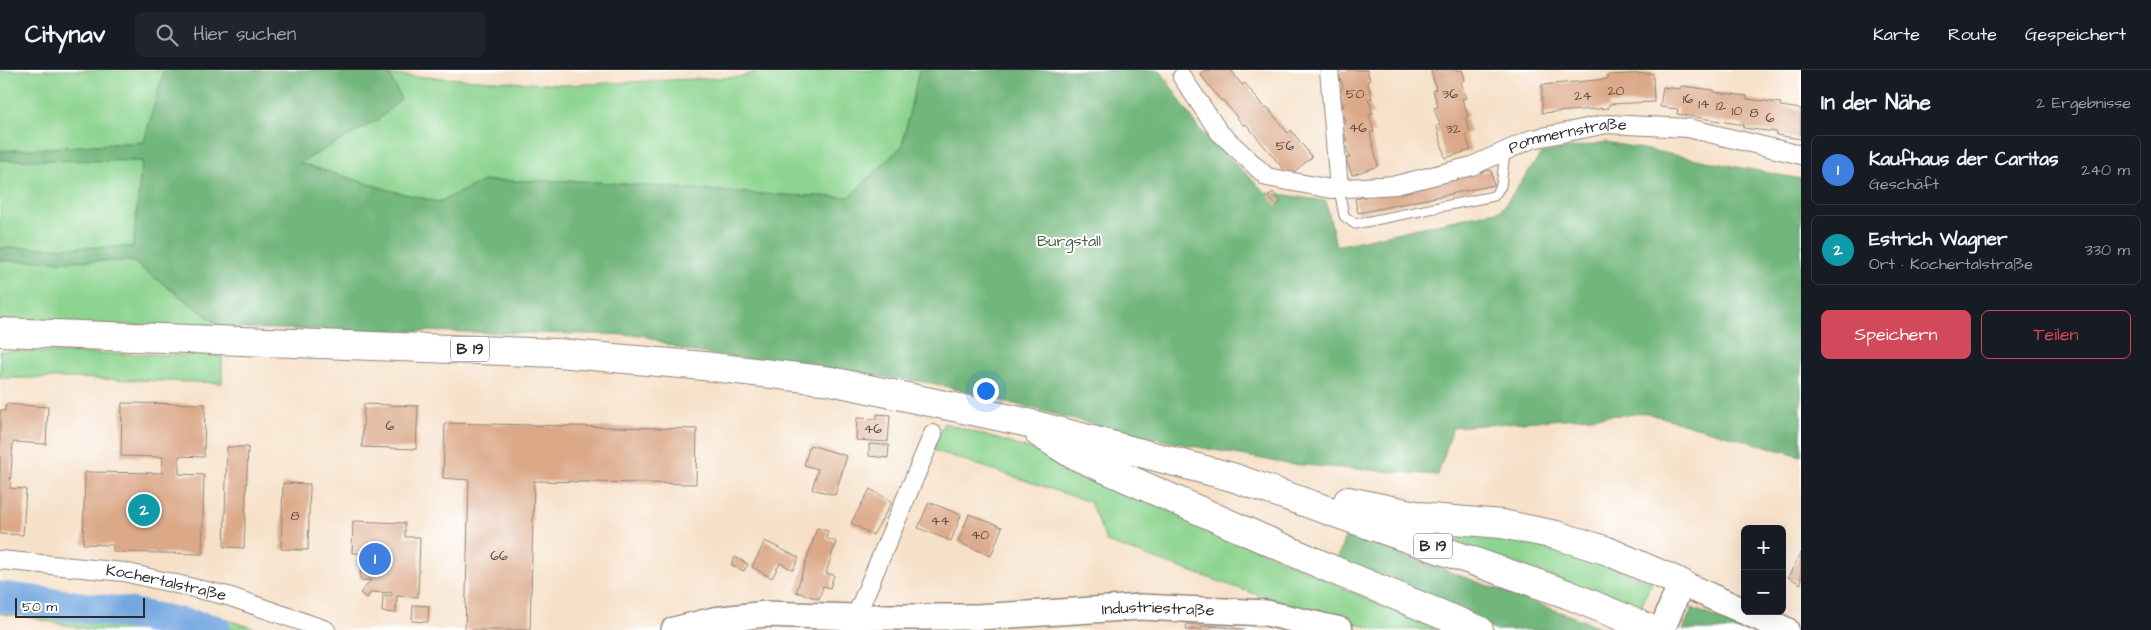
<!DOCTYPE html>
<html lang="de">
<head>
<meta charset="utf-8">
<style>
  :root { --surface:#171b24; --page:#20242c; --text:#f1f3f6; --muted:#9ea1a6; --line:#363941; --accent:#d1495b }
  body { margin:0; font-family:"Architects Daughter",sans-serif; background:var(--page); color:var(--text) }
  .controls { position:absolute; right:15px; bottom:15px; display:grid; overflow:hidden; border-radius:8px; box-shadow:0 5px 20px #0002 }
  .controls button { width:45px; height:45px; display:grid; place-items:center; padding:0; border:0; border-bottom:1px solid var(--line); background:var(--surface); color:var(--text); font:25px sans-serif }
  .scale { position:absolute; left:15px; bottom:12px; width:130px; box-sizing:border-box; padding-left:5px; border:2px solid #2b2b2b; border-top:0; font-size:14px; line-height:18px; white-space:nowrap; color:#2b2b2b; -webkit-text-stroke:4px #fff; paint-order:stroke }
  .you { position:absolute; left:985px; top:320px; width:18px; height:18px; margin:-12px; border:4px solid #fff; border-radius:50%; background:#1a73e8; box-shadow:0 0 0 8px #1a73e833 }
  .badge { display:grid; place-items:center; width:32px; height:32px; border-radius:50%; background:var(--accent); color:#fff; font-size:16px; font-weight:700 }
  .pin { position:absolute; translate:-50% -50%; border:2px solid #fff; box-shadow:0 1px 5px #0006 }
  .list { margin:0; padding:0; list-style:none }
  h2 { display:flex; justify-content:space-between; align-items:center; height:65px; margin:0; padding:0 20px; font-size:21px }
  h2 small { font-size:16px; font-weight:400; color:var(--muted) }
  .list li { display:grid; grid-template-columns:32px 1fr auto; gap:15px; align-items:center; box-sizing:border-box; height:70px; margin:0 10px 10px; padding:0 10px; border:1px solid var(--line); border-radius:8px }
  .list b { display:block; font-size:19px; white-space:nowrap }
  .list p { margin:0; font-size:16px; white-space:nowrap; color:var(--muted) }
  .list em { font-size:16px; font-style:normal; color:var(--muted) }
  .actions { display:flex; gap:10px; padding:15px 20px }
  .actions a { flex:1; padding:11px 0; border:1px solid var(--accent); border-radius:8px; text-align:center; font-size:18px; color:var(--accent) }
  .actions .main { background:var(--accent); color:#fff }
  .icon { flex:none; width:28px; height:28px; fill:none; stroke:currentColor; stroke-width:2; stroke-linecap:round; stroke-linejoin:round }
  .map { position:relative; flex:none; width:1801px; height:560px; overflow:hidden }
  header { display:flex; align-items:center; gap:30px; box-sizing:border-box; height:70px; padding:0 25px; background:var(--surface); border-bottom:1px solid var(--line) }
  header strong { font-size:24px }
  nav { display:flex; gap:28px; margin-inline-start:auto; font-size:18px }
  .search { width:350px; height:45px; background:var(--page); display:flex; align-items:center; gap:12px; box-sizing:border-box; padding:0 18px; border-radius:8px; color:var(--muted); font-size:19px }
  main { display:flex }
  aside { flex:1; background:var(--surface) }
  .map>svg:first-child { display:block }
</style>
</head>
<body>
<header>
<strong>Citynav</strong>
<div class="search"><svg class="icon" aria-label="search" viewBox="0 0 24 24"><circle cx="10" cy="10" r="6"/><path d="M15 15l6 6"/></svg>Hier suchen</div>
<nav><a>Karte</a><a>Route</a><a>Gespeichert</a></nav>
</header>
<main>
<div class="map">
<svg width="1801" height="560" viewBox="0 0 1801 560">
  <rect width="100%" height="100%" fill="#fff"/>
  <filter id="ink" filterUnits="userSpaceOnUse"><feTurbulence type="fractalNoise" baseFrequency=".02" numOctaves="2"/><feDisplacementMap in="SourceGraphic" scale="10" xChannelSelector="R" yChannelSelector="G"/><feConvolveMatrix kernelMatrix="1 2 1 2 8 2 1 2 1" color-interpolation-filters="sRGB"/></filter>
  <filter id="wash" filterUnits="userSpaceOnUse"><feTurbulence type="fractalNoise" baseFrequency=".0096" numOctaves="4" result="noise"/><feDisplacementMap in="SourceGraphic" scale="20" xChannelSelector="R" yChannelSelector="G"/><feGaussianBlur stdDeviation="1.12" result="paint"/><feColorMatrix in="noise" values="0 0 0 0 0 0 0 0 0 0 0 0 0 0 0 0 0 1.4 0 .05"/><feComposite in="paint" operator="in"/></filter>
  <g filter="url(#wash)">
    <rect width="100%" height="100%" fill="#f6e0c7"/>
    <g fill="#8cd48f" stroke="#5c805d">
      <polygon points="0,0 164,0 144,72 0,81"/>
      <polygon points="762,0 919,0 902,76 849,127 775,125 582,111 484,111 439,132 392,121 300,93 379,49 401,29 390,5 565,15 739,7"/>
      <polygon points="0,90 142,91 133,177 0,178"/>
      <polygon points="0,188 132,191 223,258 0,251"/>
      <polygon points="0,281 222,286 222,313 75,308 0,308"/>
      <polygon points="944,353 1049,385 1437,560 1378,560 1252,523 1107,472 1090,432 933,380"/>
      <polygon points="1433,463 1504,466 1561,479 1652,512 1639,540 1614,528 1613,529"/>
      <polygon points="0,514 38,518 212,545 260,560 90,560 27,547 0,544"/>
    </g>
    <g fill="#71b67a" stroke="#4e7052">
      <polygon points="164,0 332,0 390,5 401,29 379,49 300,93 392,121 439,132 483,111 582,111 775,125 849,127 902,76 919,0 1160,0 1198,58 1265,122 1326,131 1336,176 1501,140 1542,83 1606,72 1801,109 1801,386 1646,343 1453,357 1438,405 1288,394 1140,366 932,313 687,281 642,265 223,258 132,191 0,191 0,178 133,177 142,91 0,90 0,81 144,72"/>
      <polygon points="1346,464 1609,560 1494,560 1337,490"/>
      <polygon points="1692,538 1747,560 1683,560"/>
    </g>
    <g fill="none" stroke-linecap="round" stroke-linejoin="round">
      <polyline stroke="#75a7e0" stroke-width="31" points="0,527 129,543 215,560"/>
    </g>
    <g id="blocks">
      <g fill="#dba888">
        <polygon points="1206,0 1231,0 1242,15 1245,13 1265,39 1267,37 1288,63 1291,60 1312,87 1289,106 1246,54 1244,56 1223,30 1221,31 1200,4"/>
        <polygon points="1344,0 1367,0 1370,10 1367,11 1372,28 1368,29 1373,44 1369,45 1374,62 1370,63 1378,96 1352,105 1346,89 1350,88 1344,71 1347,71 1342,54 1345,52 1341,37 1344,36 1339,20 1343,18 1338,2"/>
        <polygon points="1436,0 1462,0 1465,10 1461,12 1466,28 1462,29 1468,46 1465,47 1470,62 1465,64 1471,80 1445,88 1437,56 1440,55 1434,38 1438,37 1433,20 1436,19 1431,1"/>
        <polygon points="1653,3 1654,32 1609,34 1609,38 1542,43 1542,15 1608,9 1608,5"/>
        <polygon points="1681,16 1714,20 1714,22 1747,26 1747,29 1781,33 1780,36 1801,39 1801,69 1776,65 1776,62 1743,58 1744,55 1677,44 1678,39 1660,37 1663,17 1680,19"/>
        <polygon points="1491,100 1494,115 1358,143 1355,129"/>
        <polygon points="1273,122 1281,131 1277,136 1268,127"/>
        <polygon points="122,333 205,334 204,387 179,386 179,404 204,405 202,484 113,482 113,475 83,474 85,402 162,403 163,387 121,386"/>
        <polygon points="6,334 48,337 46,374 13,372 10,418 26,419 23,465 0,464 0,340 5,341"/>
        <polygon points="364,334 418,336 416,379 362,377"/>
        <polygon points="877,344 890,345 888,372 856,370 857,348 877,349"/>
        <polygon points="445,353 697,359 696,414 534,411 530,560 465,560 469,410 443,408"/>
        <polygon points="869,374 889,375 888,388 869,386"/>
        <polygon points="810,375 847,386 835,425 812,419 818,399 804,395"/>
        <polygon points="227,377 248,377 244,478 224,477"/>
        <polygon points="283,413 310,414 308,480 281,479"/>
        <polygon points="870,419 892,432 873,465 851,453"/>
        <polygon points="929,432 961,445 951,471 918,458"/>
        <polygon points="969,444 1002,457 991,486 958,472"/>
        <polygon points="353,451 405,453 405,467 420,467 418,527 397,526 396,543 382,542 383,525 392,526 392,523 371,522 367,528 360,523 371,510 360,510 361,483 352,483"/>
        <polygon points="817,458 828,461 826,468 836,472 826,503 834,505 830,518 823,516 819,529 796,522"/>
        <polygon points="765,471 799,488 793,500 780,493 772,508 752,497"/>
        <polygon points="1801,483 1801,514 1788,507"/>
        <polygon points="735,487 748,494 744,501 731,495"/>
        <polygon points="413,535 429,536 428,552 412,551"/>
        <polygon points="1187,554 1244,559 1244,560 1186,560"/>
      </g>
    </g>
  </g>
  <g filter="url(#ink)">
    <use href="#blocks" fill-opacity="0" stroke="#908679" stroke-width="1"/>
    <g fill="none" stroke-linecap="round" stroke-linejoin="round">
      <defs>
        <polyline id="lane" points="1339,119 1344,146 1355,154 1494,126 1501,116 1505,83"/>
        <g id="street">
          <polyline points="1329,0 1339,119"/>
          <path id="s1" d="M1182 7 1219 62 1267 107 1331 119 1396 115 1472 96 1532 69 1607 54 1688 58 1801 85"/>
          <path id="s2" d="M0 490 124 502 228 526 326 560"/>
          <polyline points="850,560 933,364"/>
        </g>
        <g id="secondary">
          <path id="s3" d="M674 560 714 550 766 544 854 547H977L1141 537 1266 543 1340 560"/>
          <polyline points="1662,560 1681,513 1786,560"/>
        </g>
        <g id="highway">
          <polyline points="0,262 558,283 704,296 831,311 1020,351 1232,407 1567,524 1653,560"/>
          <polyline points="1040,364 1072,384 1331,499 1479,560"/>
          <polyline points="1348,431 1430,448 1502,454 1556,465 1605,480 1681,513"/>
        </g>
      </defs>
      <use href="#lane" stroke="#908679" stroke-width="11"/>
      <use href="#street" stroke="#908679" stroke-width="20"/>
      <use href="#secondary" stroke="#908679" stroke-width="28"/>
      <use href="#highway" stroke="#908679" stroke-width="30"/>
      <use href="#lane" stroke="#fff" stroke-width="9"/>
      <use href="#street" stroke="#fff" stroke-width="18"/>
      <use href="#secondary" stroke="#fff" stroke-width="25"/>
      <use href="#highway" stroke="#fff" stroke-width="28"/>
    </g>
  </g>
  <g text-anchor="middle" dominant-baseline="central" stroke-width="4" stroke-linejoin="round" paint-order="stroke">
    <g font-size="14" fill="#574a42">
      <text x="1616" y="21">20</text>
      <text x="1355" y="24">50</text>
      <text x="1450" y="24">36</text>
      <text x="1583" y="26">24</text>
      <text x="1688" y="29">16</text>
      <text x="1704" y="34">14</text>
      <text x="1721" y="36">12</text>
      <text x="1737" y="41">10</text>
      <text x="1754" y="43">8</text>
      <text x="1770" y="48">6</text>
      <text x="1358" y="58">46</text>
      <text x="1453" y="59">32</text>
      <text x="1285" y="76">56</text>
      <text x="390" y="356">6</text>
      <text x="873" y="359">46</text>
      <text x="295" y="446">8</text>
      <text x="940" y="451">44</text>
      <text x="980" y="465">40</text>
      <text x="499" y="486">66</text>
    </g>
    <g fill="#fff" stroke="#6b6b6b" stroke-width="1">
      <rect x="451" y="266.5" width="38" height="25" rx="4"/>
      <rect x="1414" y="463.5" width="38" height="25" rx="4"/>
    </g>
    <g font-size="15" font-weight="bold" fill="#2b2b2b">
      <text x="470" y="279">B 19</text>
      <text x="1433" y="476">B 19</text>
    </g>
    <g font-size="16" fill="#2b2b2b" stroke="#fff">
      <text stroke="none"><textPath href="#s1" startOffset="442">Pommernstraße</textPath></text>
      <text stroke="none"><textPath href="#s2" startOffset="168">Kochertalstraße</textPath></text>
      <text stroke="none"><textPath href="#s3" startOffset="486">Industriestraße</textPath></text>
    </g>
    <g font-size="16" fill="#485e49" stroke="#fff">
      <text x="1069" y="171">Burgstall</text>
    </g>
  </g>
</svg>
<div class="controls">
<button>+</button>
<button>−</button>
</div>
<div class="scale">50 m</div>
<div class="you"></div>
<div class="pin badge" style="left:375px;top:489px;background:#3f7fe0">1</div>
<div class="pin badge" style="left:144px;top:440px;background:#0f9aa8">2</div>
</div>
<aside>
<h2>In der Nähe<small>2 Ergebnisse</small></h2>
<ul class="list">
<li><span class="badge" style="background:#3f7fe0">1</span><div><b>Kaufhaus der Caritas</b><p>Geschäft</p></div><em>240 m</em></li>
<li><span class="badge" style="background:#0f9aa8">2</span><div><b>Estrich Wagner</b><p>Ort · Kochertalstraße</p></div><em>330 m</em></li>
</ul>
<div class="actions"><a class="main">Speichern</a><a>Teilen</a></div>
</aside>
</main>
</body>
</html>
